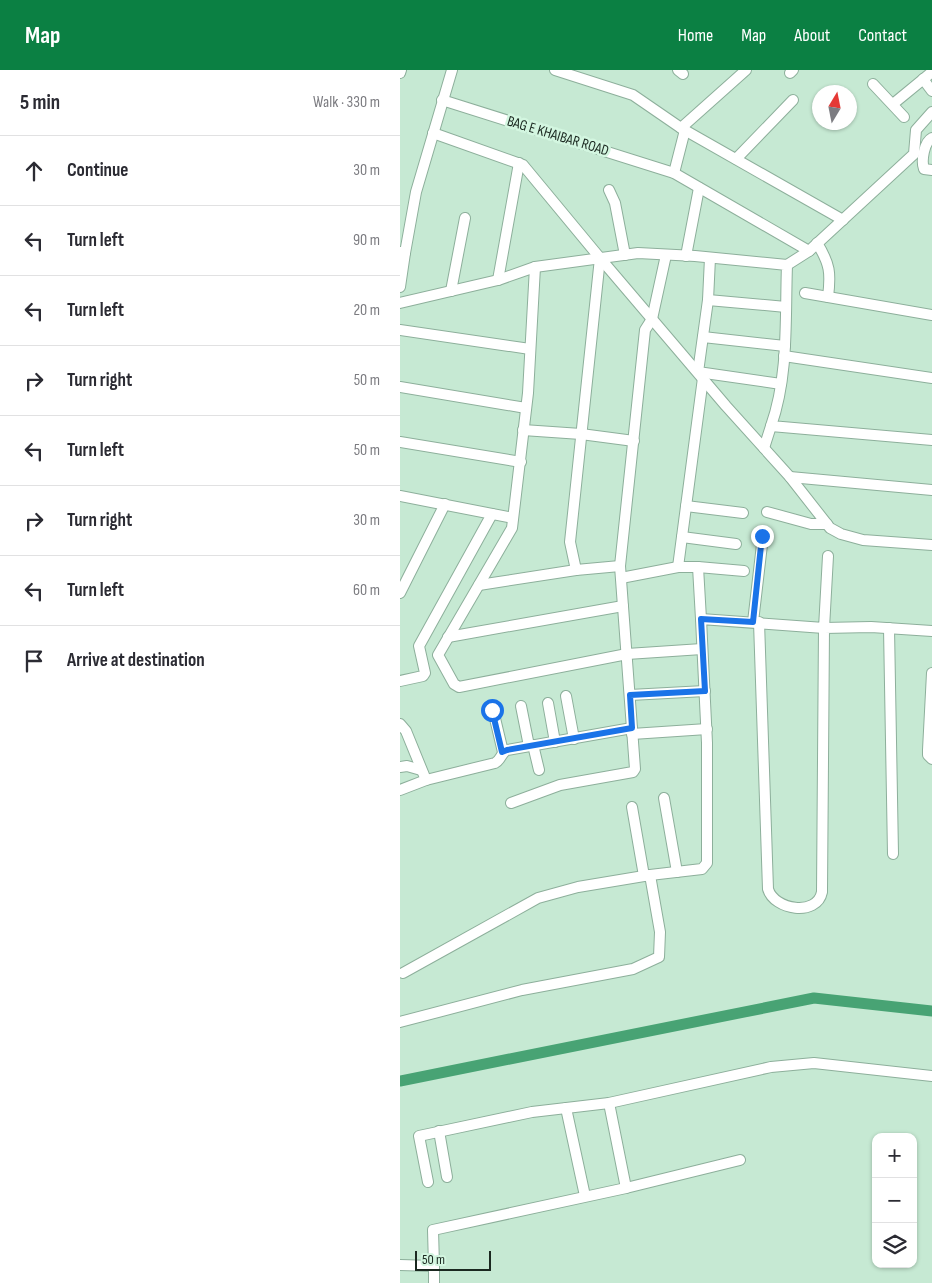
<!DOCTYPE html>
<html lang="en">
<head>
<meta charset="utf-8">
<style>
  :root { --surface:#fff; --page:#f2f2f3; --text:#2b2b33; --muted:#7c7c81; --line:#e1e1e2; --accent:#0b8043 }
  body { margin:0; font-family:"Sofia Sans Condensed",sans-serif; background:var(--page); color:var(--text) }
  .controls { position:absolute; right:15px; bottom:15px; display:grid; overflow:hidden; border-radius:10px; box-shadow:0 1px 4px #0004 }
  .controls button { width:45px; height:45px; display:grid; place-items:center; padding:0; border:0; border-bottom:1px solid var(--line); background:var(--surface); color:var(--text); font:25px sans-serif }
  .compass { position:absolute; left:412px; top:15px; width:45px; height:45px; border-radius:50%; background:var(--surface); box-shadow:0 1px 4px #0004; rotate:10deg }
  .scale { position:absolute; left:15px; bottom:12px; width:76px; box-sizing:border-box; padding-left:5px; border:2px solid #1b2820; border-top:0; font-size:14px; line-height:18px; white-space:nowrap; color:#1b2820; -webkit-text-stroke:4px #d3f6e0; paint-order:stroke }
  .stop { position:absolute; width:15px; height:15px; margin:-11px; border:4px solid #1a73e8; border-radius:50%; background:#fff }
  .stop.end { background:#1a73e8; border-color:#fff; box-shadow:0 1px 5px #0008 }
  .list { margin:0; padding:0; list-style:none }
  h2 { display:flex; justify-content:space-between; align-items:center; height:65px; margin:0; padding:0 20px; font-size:21px }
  h2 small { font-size:16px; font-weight:400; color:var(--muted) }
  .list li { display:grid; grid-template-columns:32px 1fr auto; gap:15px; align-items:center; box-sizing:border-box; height:70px; padding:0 20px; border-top:1px solid var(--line) }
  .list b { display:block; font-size:19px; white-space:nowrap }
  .list em { font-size:16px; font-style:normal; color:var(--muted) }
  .icon { flex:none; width:28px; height:28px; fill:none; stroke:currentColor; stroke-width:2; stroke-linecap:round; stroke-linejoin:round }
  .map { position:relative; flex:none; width:532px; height:1213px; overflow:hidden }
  header { display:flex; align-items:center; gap:30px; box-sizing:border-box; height:70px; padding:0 25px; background:var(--accent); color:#fff }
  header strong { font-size:24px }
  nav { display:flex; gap:28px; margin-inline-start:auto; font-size:18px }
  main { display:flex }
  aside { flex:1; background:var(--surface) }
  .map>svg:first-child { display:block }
</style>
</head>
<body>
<header>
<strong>Map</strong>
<nav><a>Home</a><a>Map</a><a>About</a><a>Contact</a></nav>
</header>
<main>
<aside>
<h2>5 min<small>Walk · 330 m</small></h2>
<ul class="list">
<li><svg class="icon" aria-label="ahead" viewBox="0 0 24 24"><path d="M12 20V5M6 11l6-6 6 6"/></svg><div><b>Continue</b></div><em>30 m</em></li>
<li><svg class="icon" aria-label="left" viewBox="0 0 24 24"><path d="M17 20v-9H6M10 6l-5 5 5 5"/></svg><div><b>Turn left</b></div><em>90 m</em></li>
<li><svg class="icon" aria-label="left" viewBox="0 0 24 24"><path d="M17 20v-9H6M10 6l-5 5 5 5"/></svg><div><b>Turn left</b></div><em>20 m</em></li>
<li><svg class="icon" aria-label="right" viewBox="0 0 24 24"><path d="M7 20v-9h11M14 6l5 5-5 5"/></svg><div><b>Turn right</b></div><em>50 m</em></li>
<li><svg class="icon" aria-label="left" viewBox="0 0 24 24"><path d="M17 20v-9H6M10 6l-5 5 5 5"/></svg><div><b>Turn left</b></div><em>50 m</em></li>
<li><svg class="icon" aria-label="right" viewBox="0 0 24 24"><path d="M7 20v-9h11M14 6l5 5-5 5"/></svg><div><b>Turn right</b></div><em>30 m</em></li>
<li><svg class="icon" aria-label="left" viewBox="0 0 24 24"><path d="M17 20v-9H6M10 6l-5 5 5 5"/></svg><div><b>Turn left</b></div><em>60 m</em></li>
<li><svg class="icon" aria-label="arrive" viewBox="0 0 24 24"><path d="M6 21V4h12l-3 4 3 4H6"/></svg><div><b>Arrive at destination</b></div></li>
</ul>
</aside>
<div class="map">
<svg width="532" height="1213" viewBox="0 0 532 1213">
  <rect width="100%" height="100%" fill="#c6e9d3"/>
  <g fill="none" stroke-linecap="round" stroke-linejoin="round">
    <polyline stroke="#48a374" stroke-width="11" points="0,1011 414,928 532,941"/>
    <defs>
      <g id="minor">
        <polyline points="155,0 233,25 281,58 346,0"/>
        <polyline points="278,0 283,4"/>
        <polyline points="0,3 1,0"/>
        <polyline points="390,3 393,0"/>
        <polyline points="523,9 532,21"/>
        <polyline points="473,14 504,47"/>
        <polyline points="42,30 274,103 409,181"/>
        <polyline points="493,34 532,2"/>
        <polyline points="281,58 443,150"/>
        <polyline points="33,63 123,95 200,188 170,472 176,500"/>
        <path d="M532 68C524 72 521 91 524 99L532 100"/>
        <polyline points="336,89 393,30"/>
        <polyline points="274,103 285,60"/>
        <polyline points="209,120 215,133 225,185"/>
        <path d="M417 173C430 194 431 203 428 227"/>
        <polyline points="0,182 5,183 0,217"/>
        <polyline points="5,183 16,122 52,0"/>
        <polyline points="286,186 299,118"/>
        <polyline points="200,188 326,336 390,407 430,458 441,464 463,470 532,475"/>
        <polyline points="310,188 308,230 298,302 381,314"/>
        <polyline points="387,195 409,181 514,84 516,60 532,42"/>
        <polyline points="135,197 128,323 112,458 38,585 54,614 59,617 227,584 302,579"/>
        <polyline points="98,210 119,93"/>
        <polyline points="51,221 65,148"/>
        <polyline points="405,223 532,245"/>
        <polyline points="308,230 386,237"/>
        <path d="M0 233 98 210 135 197 238 183 295 186 387 195C385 248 389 305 371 356L532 370"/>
        <polyline points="0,260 130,279"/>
        <polyline points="303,267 385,276"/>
        <polyline points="384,286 532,308"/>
        <polyline points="0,317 126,338"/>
        <polyline points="123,360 181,364 234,371"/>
        <polyline points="0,372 121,392"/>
        <polyline points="364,378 371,356"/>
        <polyline points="390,407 532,420"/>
        <polyline points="0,426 113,448"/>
        <polyline points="286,436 343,443"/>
        <polyline points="367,442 411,454 427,454"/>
        <polyline points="282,467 336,474"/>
        <polyline points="278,497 303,308"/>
        <polyline points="298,497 301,549"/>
        <polyline points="221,508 278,497 298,497 344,501"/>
        <polyline points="79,515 176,500 220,496"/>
        <polyline points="0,523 45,434"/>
        <polyline points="353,552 363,466"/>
        <path d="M359 552 368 819C374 840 417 847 422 822L424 558 471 557 532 561"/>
        <polyline points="489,558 493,784"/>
        <polyline points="48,567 223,536"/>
        <polyline points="532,603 528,680 528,685 532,689"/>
        <polyline points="0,611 23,606 25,603 19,576 92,444"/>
        <polyline points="230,625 305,621"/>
        <polyline points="166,626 174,669"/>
        <polyline points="148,633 155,672"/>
        <polyline points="121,636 129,676"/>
        <polyline points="93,640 103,682"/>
        <polyline points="0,654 6,661 26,710 0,720"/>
        <polyline points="232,664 307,659"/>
        <polyline points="133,675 139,700"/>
        <polyline points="0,697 7,696 21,700"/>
        <path d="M26 710 95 693C101 690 101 683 107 680L232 658"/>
        <polyline points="264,728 277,802"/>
        <polyline points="111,733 160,715 233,702 235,699 220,496 245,260 252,249 266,185"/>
        <polyline points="232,737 244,806"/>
        <polyline points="3,903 138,828 178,817 250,805 302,799 307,793 307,673 301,549 424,558 428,486"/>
        <polyline points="0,952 122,920 233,899 259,887 260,862 250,805"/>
        <polyline points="209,1033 226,1118"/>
        <polyline points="166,1038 185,1126"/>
        <polyline points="39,1061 47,1107"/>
        <polyline points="28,1112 19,1066 132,1042 209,1033 371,997 414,993 532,1006"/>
        <polyline points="0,1195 34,1196 33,1160 226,1118 340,1090"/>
        <polyline points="34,1196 34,1213"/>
      </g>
    </defs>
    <use href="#minor" stroke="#8daf9b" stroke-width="12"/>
    <use href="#minor" stroke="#fff" stroke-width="10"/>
  </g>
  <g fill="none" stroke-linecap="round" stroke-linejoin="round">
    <polyline stroke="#1a73e8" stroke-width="6" points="92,640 102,682 107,680 232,658 230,625 305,621 301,549 353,552 362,466"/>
  </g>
  <g text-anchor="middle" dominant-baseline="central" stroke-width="5" stroke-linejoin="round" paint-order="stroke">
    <g font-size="15" fill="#1b2820" stroke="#d3f6e0">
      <text transform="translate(158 66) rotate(17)">BAG E KHAIBAR ROAD</text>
    </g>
  </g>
</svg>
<div class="controls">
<button>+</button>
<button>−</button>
<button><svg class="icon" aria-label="layers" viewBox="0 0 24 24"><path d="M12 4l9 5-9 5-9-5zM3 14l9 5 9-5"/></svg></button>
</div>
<svg class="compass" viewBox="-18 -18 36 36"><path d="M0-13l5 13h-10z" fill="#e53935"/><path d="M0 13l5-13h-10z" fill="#7c7c81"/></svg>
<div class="scale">50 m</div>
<div class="stop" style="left:92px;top:640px"></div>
<div class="stop end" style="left:362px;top:466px"></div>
</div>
</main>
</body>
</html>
